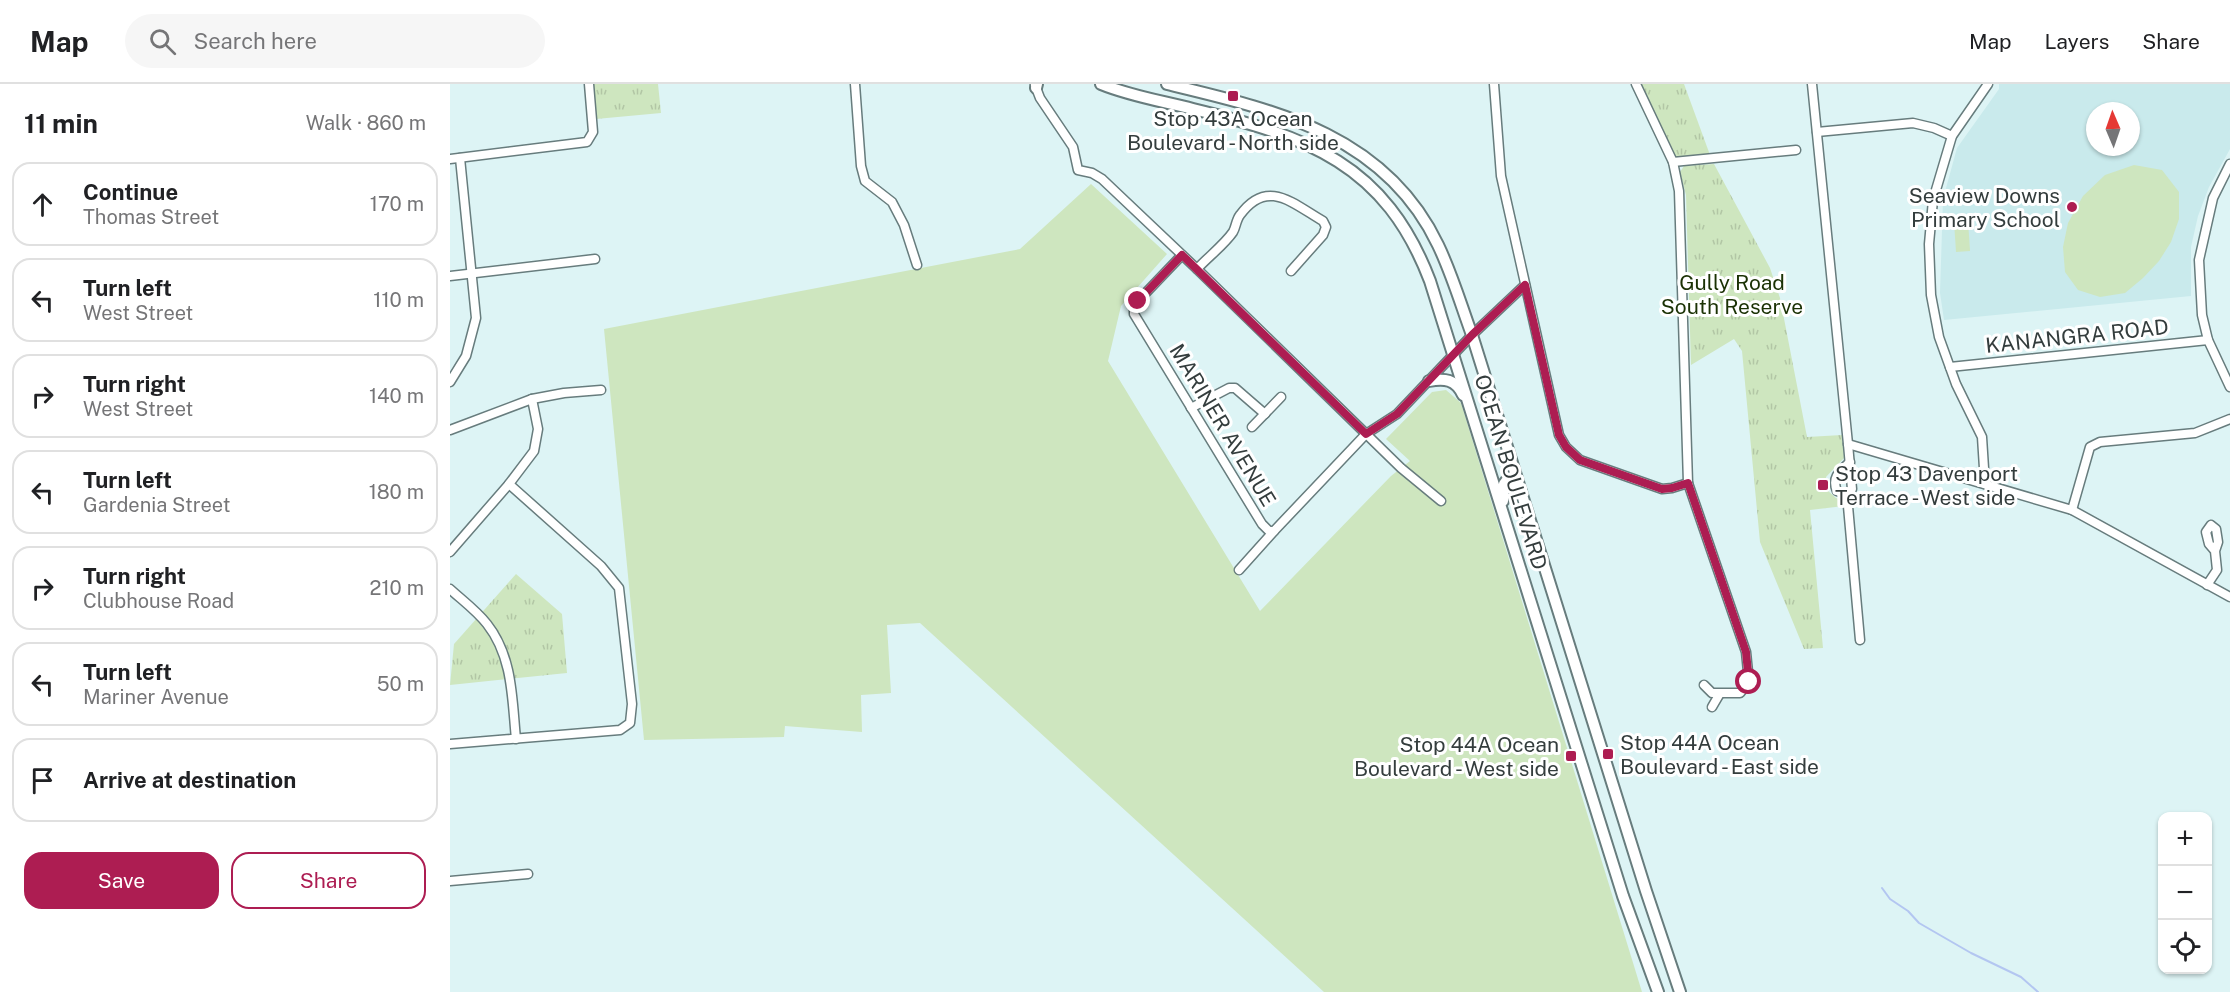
<!DOCTYPE html>
<html lang="en">
<head>
<meta charset="utf-8">
<style>
  :root { --surface:#fff; --page:#f6f6f6; --text:#202124; --muted:#757577; --line:#e0e0e0; --accent:#ad1d52 }
  body { margin:0; font-family:"Public Sans",sans-serif; background:var(--page); color:var(--text) }
  .controls { position:absolute; right:18px; bottom:18px; display:grid; overflow:hidden; border-radius:12px; box-shadow:0 2px 4px #0004 }
  .controls button { width:54px; height:54px; display:grid; place-items:center; padding:0; border:0; border-bottom:2px solid var(--line); background:var(--surface); color:var(--text); font:30px sans-serif }
  .compass { position:absolute; left:1636px; top:18px; width:54px; height:54px; border-radius:50%; background:var(--surface); box-shadow:0 2px 4px #0004; rotate:358deg }
  .stop { position:absolute; width:18px; height:18px; margin:-14px; border:4px solid #ad1d52; border-radius:50%; background:#fff }
  .stop.end { background:#ad1d52; border-color:#fff; box-shadow:0 2px 6px #0008 }
  .list { margin:0; padding:0; list-style:none }
  h2 { display:flex; justify-content:space-between; align-items:center; height:78px; margin:0; padding:0 24px; font-size:26px }
  h2 small { font-size:20px; font-weight:400; color:var(--muted) }
  .list li { display:grid; grid-template-columns:39px 1fr auto; gap:18px; align-items:center; box-sizing:border-box; height:84px; margin:0 12px 12px; padding:0 12px; border:2px solid var(--line); border-radius:18px }
  .list b { display:block; font-size:22px; white-space:nowrap }
  .list p { margin:0; font-size:20px; white-space:nowrap; color:var(--muted) }
  .list em { font-size:20px; font-style:normal; color:var(--muted) }
  .actions { display:flex; gap:12px; padding:18px 24px }
  .actions a { flex:1; padding:14px 0; border:2px solid var(--accent); border-radius:18px; text-align:center; font-size:21px; color:var(--accent) }
  .actions .main { background:var(--accent); color:#fff }
  .icon { flex:none; width:33px; height:33px; fill:none; stroke:currentColor; stroke-width:2; stroke-linecap:round; stroke-linejoin:round }
  .map { position:relative; flex:none; width:1780px; height:908px; overflow:hidden }
  header { display:flex; align-items:center; gap:36px; box-sizing:border-box; height:84px; padding:0 30px; background:var(--surface); border-bottom:2px solid var(--line) }
  header strong { font-size:28px }
  nav { display:flex; gap:33px; margin-inline-start:auto; font-size:21px }
  .search { width:420px; height:54px; background:var(--page); display:flex; align-items:center; gap:15px; box-sizing:border-box; padding:0 21px; border-radius:33px; color:var(--muted); font-size:22px }
  main { display:flex }
  aside { flex:1; background:var(--surface) }
  .map>svg:first-child { display:block }
</style>
</head>
<body>
<header>
<strong>Map</strong>
<div class="search"><svg class="icon" aria-label="search" viewBox="0 0 24 24"><circle cx="10" cy="10" r="6"/><path d="M15 15l6 6"/></svg>Search here</div>
<nav><a>Map</a><a>Layers</a><a>Share</a></nav>
</header>
<main>
<aside>
<h2>11 min<small>Walk · 860 m</small></h2>
<ul class="list">
<li><svg class="icon" aria-label="ahead" viewBox="0 0 24 24"><path d="M12 20V5M6 11l6-6 6 6"/></svg><div><b>Continue</b><p>Thomas Street</p></div><em>170 m</em></li>
<li><svg class="icon" aria-label="left" viewBox="0 0 24 24"><path d="M17 20v-9H6M10 6l-5 5 5 5"/></svg><div><b>Turn left</b><p>West Street</p></div><em>110 m</em></li>
<li><svg class="icon" aria-label="right" viewBox="0 0 24 24"><path d="M7 20v-9h11M14 6l5 5-5 5"/></svg><div><b>Turn right</b><p>West Street</p></div><em>140 m</em></li>
<li><svg class="icon" aria-label="left" viewBox="0 0 24 24"><path d="M17 20v-9H6M10 6l-5 5 5 5"/></svg><div><b>Turn left</b><p>Gardenia Street</p></div><em>180 m</em></li>
<li><svg class="icon" aria-label="right" viewBox="0 0 24 24"><path d="M7 20v-9h11M14 6l5 5-5 5"/></svg><div><b>Turn right</b><p>Clubhouse Road</p></div><em>210 m</em></li>
<li><svg class="icon" aria-label="left" viewBox="0 0 24 24"><path d="M17 20v-9H6M10 6l-5 5 5 5"/></svg><div><b>Turn left</b><p>Mariner Avenue</p></div><em>50 m</em></li>
<li><svg class="icon" aria-label="arrive" viewBox="0 0 24 24"><path d="M6 21V4h12l-3 4 3 4H6"/></svg><div><b>Arrive at destination</b></div></li>
</ul>
<div class="actions"><a class="main">Save</a><a>Share</a></div>
</aside>
<div class="map">
<svg width="1780" height="908" viewBox="0 0 1780 908">
  <defs>
    <pattern id="park-tufts" width="24" height="20" patternUnits="userSpaceOnUse" patternTransform="scale(1.5)"><rect width="24" height="20" fill="#cee6bf"/><path d="M3 7l-1-3M5 7V3M7 7l1-3M15 17l-1-3M17 17v-4M19 17l1-3" fill="none" stroke="#b2c6a5"/></pattern>
  </defs>
  <rect width="100%" height="100%" fill="#ddf4f5"/>
  <path fill="#c9eaec" fill-rule="evenodd" d="M1549 0H1780V65L1759 103 1748 132 1741 163V212L1494 236 1490 209 1493 115 1507 64 1549 5ZM1645 27H1681V63H1645Z"/>
  <g fill="#cee6bf">
    <polygon points="1684,81 1712,86 1729,108 1729,135 1721,158 1709,177 1693,194 1675,209 1650,213 1628,206 1615,188 1613,163 1618,139 1633,112 1655,91"/>
    <polygon points="641,100 717,170 671,222 658,277 810,527 941,392 960,377 936,355 982,308 996,306 1011,319 1192,908 874,908 470,539 437,541 441,609 411,611 412,648 335,642 334,653 194,656 154,245 570,165"/>
    <polygon points="1518,136 1520,167 1506,168 1504,137"/>
  </g>
  <g fill="url(#park-tufts)">
    <polygon points="142,0 208,0 211,29 146,35"/>
    <polygon points="1189,0 1234,0 1260,71 1225,74"/>
    <polygon points="1264,80 1320,184 1330,214 1357,353 1392,351 1394,374 1376,393 1376,405 1386,414 1393,416 1394,422 1360,426 1373,564 1354,565 1310,458 1292,267 1284,255 1241,281 1236,111 1230,88 1234,82"/>
    <polygon points="66,490 112,530 117,589 0,601 4,560"/>
  </g>
  <g fill="none" stroke-linecap="round" stroke-linejoin="round">
    <polyline stroke="#b3c6f1" stroke-width="2" points="1432,804 1440,815 1458,827 1469,839 1521,869 1571,893 1588,908"/>
    <defs>
      <g id="minor">
        <polyline points="405,0 411,82 415,97 442,118 454,141 467,181"/>
        <polyline points="1044,0 1051,92 1109,351 1116,363 1130,376 1212,405 1222,404 1238,399"/>
        <polyline points="1186,0 1223,78 1229,107 1238,399 1296,568 1299,598 1290,609 1262,609 1254,601"/>
        <polyline points="1362,0 1398,360 1402,405 1397,411"/>
        <polyline points="585,1 590,14 623,63 628,86 642,89 652,95 747,185 951,384 991,417"/>
        <polyline points="1367,48 1463,39 1484,44 1502,52"/>
        <polyline points="0,75 137,58 143,48 139,0"/>
        <polyline points="1223,78 1346,66"/>
        <polyline points="1780,80 1763,114 1749,176 1752,231 1758,256 1780,303"/>
        <polyline points="732,171 688,217 684,226 684,230 812,440 819,447 824,447 916,350 947,330 1022,251 1075,201"/>
        <path d="M747 185C758 173 774 161 783 148 786 143 786 136 790 131 817 94 842 119 873 137L876 143 873 151 841 187"/>
        <polyline points="0,192 145,175"/>
        <polyline points="1500,283 1758,256"/>
        <polyline points="0,298 16,272 26,234 10,74"/>
        <polyline points="741,324 779,304 785,304 815,330"/>
        <polyline points="802,343 831,313"/>
        <polyline points="0,346 82,315 114,309 151,306"/>
        <polyline points="1398,360 1622,426 1780,513"/>
        <path d="M1400 378C1390 387 1381 393 1387 407L1397 411 1410 556"/>
        <polyline points="1535,400 1532,353 1506,300 1489,253 1481,211 1479,160 1483,116 1502,52 1538,0"/>
        <polyline points="1622,426 1640,363 1650,358 1745,349 1780,335"/>
        <polyline points="0,468 59,400 84,367 88,345 82,315"/>
        <polyline points="789,486 824,447"/>
        <polyline points="1757,501 1767,486 1765,467 1768,458 1766,445 1761,441 1756,448 1759,460 1765,467"/>
        <path d="M0 505C12 516 27 527 37 540 63 573 62 615 66 655"/>
        <polyline points="1262,623 1269,611"/>
        <polyline points="0,660 170,646 180,639 182,620 169,504 151,482 59,400"/>
        <polyline points="0,797 78,790"/>
      </g>
      <g id="major">
        <path d="M651 0C680 12 712 17 743 25 858 53 935 79 980 197L1173 812 1208 908"/>
        <path d="M717 0C825 26 935 50 988 161 1002 190 1011 221 1022 251L1196 807 1230 908"/>
        <polyline points="586,4 587,0"/>
        <path d="M979 297C994 294 1006 295 1013 311"/>
        <polyline points="1053,417 1054,400 1057,396 1061,396 1067,401"/>
      </g>
    </defs>
    <use href="#minor" stroke="#677c7d" stroke-width="11"/>
    <use href="#major" stroke="#677c7d" stroke-width="14"/>
    <use href="#minor" stroke="#fff" stroke-width="8"/>
    <use href="#major" stroke="#fff" stroke-width="10"/>
  </g>
  <g fill="none" stroke-linecap="round" stroke-linejoin="round">
    <polyline stroke="#ad1d52" stroke-width="8" points="688,217 732,171 916,350 947,330 1022,251 1075,201 1109,351 1116,363 1130,376 1212,405 1222,404 1238,399 1296,568 1299,598"/>
  </g>
  <g fill="#ad1d52" stroke="#fff" stroke-width="2">
    <rect x="777" y="6" width="12" height="12" rx="3"/>
    <circle cx="1622" cy="123" r="6"/>
    <rect x="1367" y="395" width="12" height="12" rx="3"/>
    <rect x="1152" y="664" width="12" height="12" rx="3"/>
    <rect x="1115" y="666" width="12" height="12" rx="3"/>
  </g>
  <g text-anchor="middle" dominant-baseline="central" stroke-width="6" stroke-linejoin="round" paint-order="stroke">
    <g font-size="21" fill="#343d3d" stroke="#fff" text-anchor="end">
      <text x="783" y="34" text-anchor="middle">Stop 43A Ocean<tspan x="783" dy="24">Boulevard - North side</tspan></text>
      <text x="1610" y="111">Seaview Downs<tspan x="1610" dy="24">Primary School</tspan></text>
      <text x="1385" y="389" text-anchor="start">Stop 43 Davenport<tspan x="1385" dy="24">Terrace - West side</tspan></text>
      <text x="1170" y="658" text-anchor="start">Stop 44A Ocean<tspan x="1170" dy="24">Boulevard - East side</tspan></text>
      <text x="1109" y="660">Stop 44A Ocean<tspan x="1109" dy="24">Boulevard - West side</tspan></text>
    </g>
    <g font-size="21" fill="#1b3205" stroke="#fff">
      <text x="1282" y="198">Gully Road<tspan x="1282" dy="24">South Reserve</tspan></text>
    </g>
    <g font-size="21" fill="#343d3d" stroke="#fff">
      <text transform="translate(1627 252) rotate(-6)">KANANGRA ROAD</text>
      <text transform="translate(773 341) rotate(59)">MARINER AVENUE</text>
      <text transform="translate(1061 388) rotate(73)">OCEAN BOULEVARD</text>
    </g>
  </g>
</svg>
<div class="controls">
<button>+</button>
<button>−</button>
<button><svg class="icon" aria-label="locate" viewBox="0 0 24 24"><circle cx="12" cy="12" r="6"/><path d="M12 2v4M12 18v4M2 12h4M18 12h4"/></svg></button>
</div>
<svg class="compass" viewBox="-18 -18 36 36"><path d="M0-13l5 13h-10z" fill="#e53935"/><path d="M0 13l5-13h-10z" fill="#757577"/></svg>
<div class="stop" style="left:1299px;top:598px"></div>
<div class="stop end" style="left:688px;top:217px"></div>
</div>
</main>
</body>
</html>
